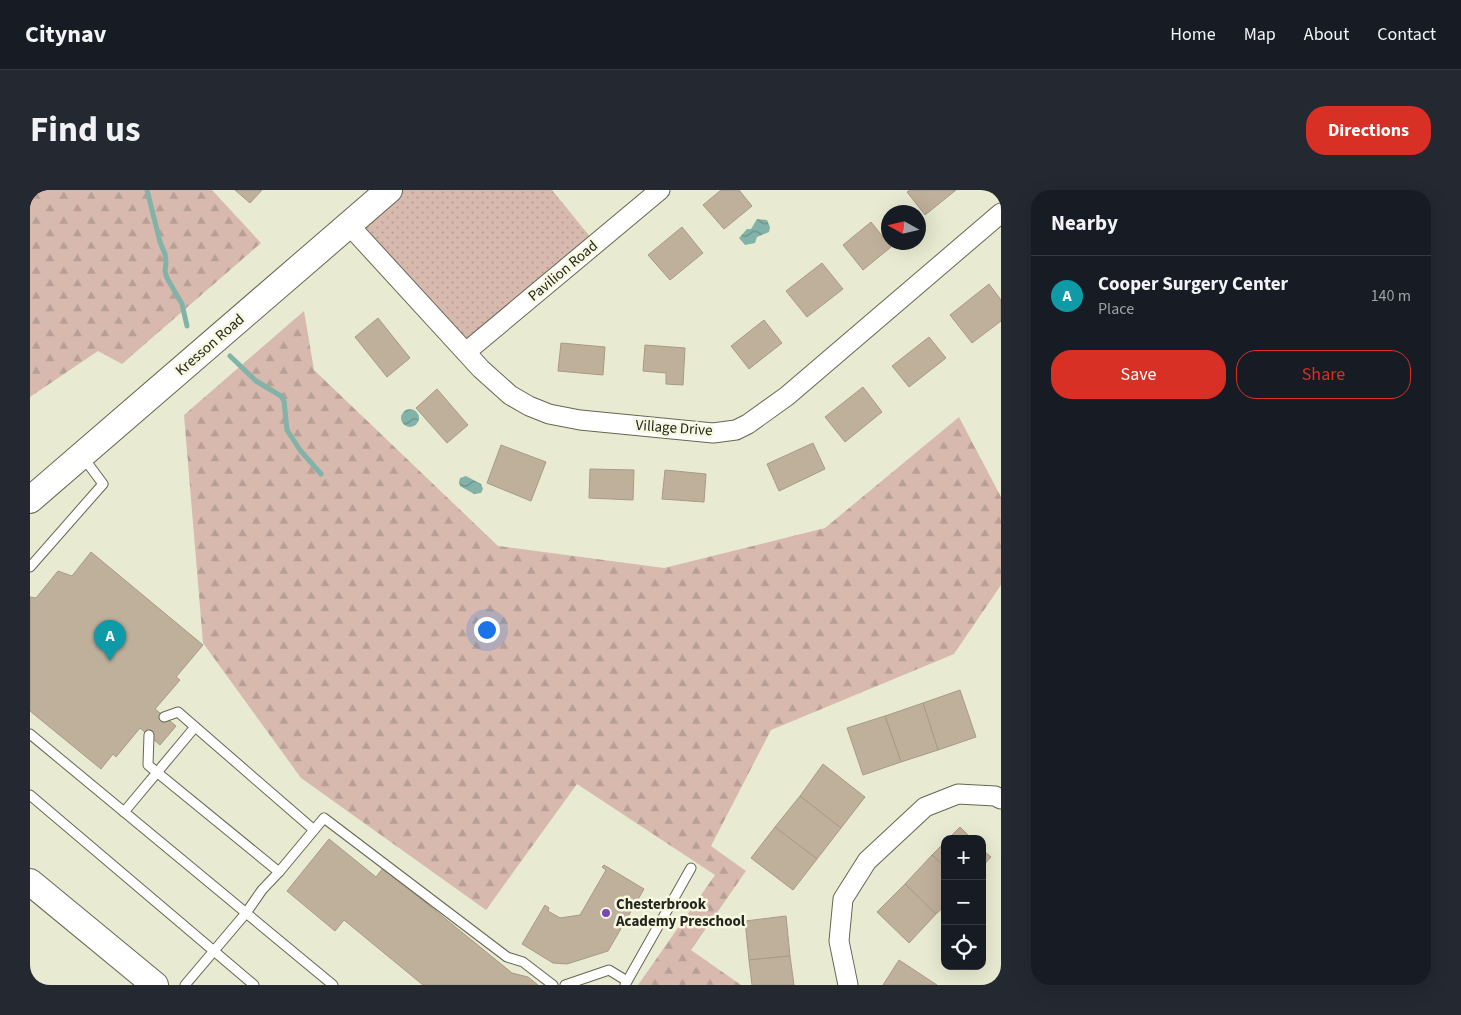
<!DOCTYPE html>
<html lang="en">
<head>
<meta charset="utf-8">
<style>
  :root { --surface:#171b24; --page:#242831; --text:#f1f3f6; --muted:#9ea1a6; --line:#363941; --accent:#d93025 }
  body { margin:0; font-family:"Source Sans 3",sans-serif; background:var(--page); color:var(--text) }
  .controls { position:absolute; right:15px; bottom:15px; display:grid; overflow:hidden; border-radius:10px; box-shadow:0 5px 20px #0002 }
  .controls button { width:45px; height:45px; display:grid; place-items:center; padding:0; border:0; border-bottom:1px solid var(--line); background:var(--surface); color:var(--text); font:25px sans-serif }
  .compass { position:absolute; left:851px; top:15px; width:45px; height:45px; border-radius:50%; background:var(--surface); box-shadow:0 5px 20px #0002; rotate:278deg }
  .you { position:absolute; left:456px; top:439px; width:18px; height:18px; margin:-12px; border:4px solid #fff; border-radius:50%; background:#1a73e8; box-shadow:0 0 0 8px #1a73e833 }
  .badge { display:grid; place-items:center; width:32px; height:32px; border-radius:50%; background:var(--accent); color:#fff; font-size:16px; font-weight:700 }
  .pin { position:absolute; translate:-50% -41px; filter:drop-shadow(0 1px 2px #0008) }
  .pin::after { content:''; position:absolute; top:26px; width:18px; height:15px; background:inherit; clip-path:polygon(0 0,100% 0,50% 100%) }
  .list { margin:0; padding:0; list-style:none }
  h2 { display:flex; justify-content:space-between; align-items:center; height:65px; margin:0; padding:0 20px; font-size:21px }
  h2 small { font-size:16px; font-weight:400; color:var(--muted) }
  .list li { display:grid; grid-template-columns:32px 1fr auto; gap:15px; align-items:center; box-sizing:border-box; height:80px; padding:0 20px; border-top:1px solid var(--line) }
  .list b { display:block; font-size:19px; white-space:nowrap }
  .list p { margin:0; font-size:16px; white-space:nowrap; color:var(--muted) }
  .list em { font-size:16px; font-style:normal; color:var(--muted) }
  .actions { display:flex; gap:10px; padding:15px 20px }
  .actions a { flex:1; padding:11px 0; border:1px solid var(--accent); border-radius:20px; text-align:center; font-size:18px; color:var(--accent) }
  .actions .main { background:var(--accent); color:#fff }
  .icon { flex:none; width:28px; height:28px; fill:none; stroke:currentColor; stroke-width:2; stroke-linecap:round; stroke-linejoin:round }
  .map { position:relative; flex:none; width:971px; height:795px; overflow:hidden; border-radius:20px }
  header { display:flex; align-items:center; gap:30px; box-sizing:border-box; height:70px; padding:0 25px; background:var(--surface); border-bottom:1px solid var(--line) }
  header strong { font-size:24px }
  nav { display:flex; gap:28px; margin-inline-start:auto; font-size:18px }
  .intro { display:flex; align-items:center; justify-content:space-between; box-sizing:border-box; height:120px; padding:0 30px }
  h1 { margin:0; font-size:35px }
  .button { padding:12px 22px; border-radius:20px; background:var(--accent); color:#fff; font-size:18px; font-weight:700 }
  main { display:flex; gap:30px; padding:0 30px }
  aside { flex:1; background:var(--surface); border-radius:20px; box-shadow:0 5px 20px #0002 }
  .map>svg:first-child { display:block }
</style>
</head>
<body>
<header>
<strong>Citynav</strong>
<nav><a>Home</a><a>Map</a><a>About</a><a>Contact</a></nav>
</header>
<div class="intro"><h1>Find us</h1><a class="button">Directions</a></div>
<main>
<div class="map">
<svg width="971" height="795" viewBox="0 0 971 795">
  <defs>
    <pattern id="grass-dots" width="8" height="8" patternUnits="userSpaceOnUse" patternTransform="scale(1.25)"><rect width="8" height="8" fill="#d7b9ae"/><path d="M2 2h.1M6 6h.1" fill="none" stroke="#b89f95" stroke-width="1.8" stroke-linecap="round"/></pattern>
    <pattern id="forest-firs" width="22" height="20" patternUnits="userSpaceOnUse" patternTransform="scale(1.25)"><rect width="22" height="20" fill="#d7b9ae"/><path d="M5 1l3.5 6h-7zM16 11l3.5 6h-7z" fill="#b89f95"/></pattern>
    <pattern id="water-waves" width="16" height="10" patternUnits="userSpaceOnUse" patternTransform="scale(1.25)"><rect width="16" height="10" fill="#82b2a8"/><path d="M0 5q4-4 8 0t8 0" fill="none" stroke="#6a9188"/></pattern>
  </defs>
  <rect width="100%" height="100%" fill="#e8ebd1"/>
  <polygon fill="url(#grass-dots)" points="359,0 522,0 566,54 436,162 319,35"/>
  <g fill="url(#forest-firs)">
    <polygon points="0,0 182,0 231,53 92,174 68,161 0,207"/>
    <polygon points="274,121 284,180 468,356 634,378 795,338 929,227 971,307 971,395 924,464 741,540 681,656 716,681 661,760 711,795 608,795 685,685 547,594 456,720 271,588 173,453 154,225"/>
  </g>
  <g fill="url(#water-waves)">
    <polygon points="727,29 737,30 740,37 739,42 727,47 725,53 715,55 709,48 717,39 721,39"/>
    <circle cx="380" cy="228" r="9"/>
    <polygon points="436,286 451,294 453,299 451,303 444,304 430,296 429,292 430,288"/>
  </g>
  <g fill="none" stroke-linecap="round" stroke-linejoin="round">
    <g stroke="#82b2a8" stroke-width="5">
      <polyline points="117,0 130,52 135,64 136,72 135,81 137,88 152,114 157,136"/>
      <polyline points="200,166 226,191 251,206 254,211 257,240 270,260 291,284"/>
    </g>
  </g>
  <g fill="#bfb09b" stroke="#a89a85">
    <polygon points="205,0 232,0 220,13"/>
    <polygon points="691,0 709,0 722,16 694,39 673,15"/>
    <polygon points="880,0 926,0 895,25 877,2"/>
    <polygon points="841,32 861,57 833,80 813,55"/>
    <polygon points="652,37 673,63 640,90 618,65"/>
    <polygon points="792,73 813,99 777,127 756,101"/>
    <polygon points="959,94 971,110 971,131 942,153 920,125"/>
    <polygon points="348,128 380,168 357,187 325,147"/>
    <polygon points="734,130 752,153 719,179 701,156"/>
    <polygon points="899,147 916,168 879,197 862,176"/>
    <polygon points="531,153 575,157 573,185 528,181"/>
    <polygon points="615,155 655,158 653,195 636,194 636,183 613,181"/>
    <polygon points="833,197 852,222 815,252 795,227"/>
    <polygon points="407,199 438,235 417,253 386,218"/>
    <polygon points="783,253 795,279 749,301 737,274"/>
    <polygon points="471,255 516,272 501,311 457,293"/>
    <polygon points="560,279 604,280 603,310 559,308"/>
    <polygon points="635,280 676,284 674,312 632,309"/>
    <polygon points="61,362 173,455 146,487 150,490 125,519 146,536 130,555 110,538 86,567 83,564 71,579 0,521 0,407 6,408 28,381 42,386"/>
    <polygon points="930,500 946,547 908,560 893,513"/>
    <polygon points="893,513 908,560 871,572 855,526"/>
    <polygon points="855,526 871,572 833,585 817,538"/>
    <polygon points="793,574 835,607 811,638 770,606"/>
    <polygon points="770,606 811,638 787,669 745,637"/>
    <polygon points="745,637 787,669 763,700 721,668"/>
    <polygon points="930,637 942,649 918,649"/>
    <polygon points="299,649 346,687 353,678 482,783 498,787 508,795 393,795 314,730 305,741 257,701"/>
    <polygon points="915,652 915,677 902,665"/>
    <polygon points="952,659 961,667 952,677"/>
    <polygon points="902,665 915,677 915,716 906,724 875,694"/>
    <polygon points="574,675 614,699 578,761 537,774 523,773 492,754 515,715 519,718 518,721 530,728 550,725 576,680 572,677"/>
    <polygon points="875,694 906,724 879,753 847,722"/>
    <polygon points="756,726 760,766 719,770 715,731"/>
    <polygon points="760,766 764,795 722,795 719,770"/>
    <polygon points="869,770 907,795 853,795"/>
  </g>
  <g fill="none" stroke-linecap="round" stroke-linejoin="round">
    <defs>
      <g id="lane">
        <polyline points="0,377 73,294 53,267"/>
        <polyline points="134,527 148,522 284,640"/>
        <polyline points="0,544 303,795"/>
        <polyline points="119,545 118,575 249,682"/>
        <polyline points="0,605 224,795"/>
        <polyline points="94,622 165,537"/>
        <polyline points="155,795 216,723 232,700 249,682 294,628 477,767 493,772 523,795"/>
        <polyline points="535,795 579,780 597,791"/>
        <polyline points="595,795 661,678"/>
      </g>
      <g id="street">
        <polyline points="319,35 451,179 480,205 499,216 519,224 550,230 683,243 706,240 718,234 757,206 971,23"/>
        <polyline points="436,162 630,0"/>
        <polyline points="818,795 809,751 813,709 837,671 895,617 928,604 965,606 971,609"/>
      </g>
      <g id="secondary">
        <polyline points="0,310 359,0"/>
        <polyline points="0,692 125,795"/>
      </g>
    </defs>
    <use href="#lane" stroke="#656751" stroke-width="11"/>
    <use href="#street" stroke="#656751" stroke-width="21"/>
    <use href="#secondary" stroke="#656751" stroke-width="28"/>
    <use href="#lane" stroke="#fff" stroke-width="9"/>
    <use href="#street" stroke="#fff" stroke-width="19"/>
    <use href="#secondary" stroke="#fff" stroke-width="26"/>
  </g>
  <circle fill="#7747bf" stroke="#f6f8df" stroke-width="2" cx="576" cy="723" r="5"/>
  <g text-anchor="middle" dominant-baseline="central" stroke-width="5" stroke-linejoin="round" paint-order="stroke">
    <g font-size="15" fill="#25261d" stroke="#f6f8df">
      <text transform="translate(533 81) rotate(-40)">Pavilion Road</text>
      <text transform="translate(180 155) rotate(-41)">Kresson Road</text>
      <text transform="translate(644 238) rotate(4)">Village Drive</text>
    </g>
    <g font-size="15" font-weight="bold" fill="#25261d" stroke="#f6f8df" text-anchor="start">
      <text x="586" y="714">Chesterbrook<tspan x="586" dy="17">Academy Preschool</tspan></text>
    </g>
  </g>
</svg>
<div class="controls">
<button>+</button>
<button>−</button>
<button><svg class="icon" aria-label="locate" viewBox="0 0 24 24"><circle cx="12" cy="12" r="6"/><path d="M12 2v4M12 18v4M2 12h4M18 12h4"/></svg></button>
</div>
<svg class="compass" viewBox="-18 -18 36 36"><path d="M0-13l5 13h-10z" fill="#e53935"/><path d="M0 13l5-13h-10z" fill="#9ea1a6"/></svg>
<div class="you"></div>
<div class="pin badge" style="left:80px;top:471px;background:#0f9aa8">A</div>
</div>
<aside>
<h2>Nearby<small></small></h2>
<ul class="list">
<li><span class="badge" style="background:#0f9aa8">A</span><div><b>Cooper Surgery Center</b><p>Place</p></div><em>140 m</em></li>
</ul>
<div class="actions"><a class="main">Save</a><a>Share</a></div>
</aside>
</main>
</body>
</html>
